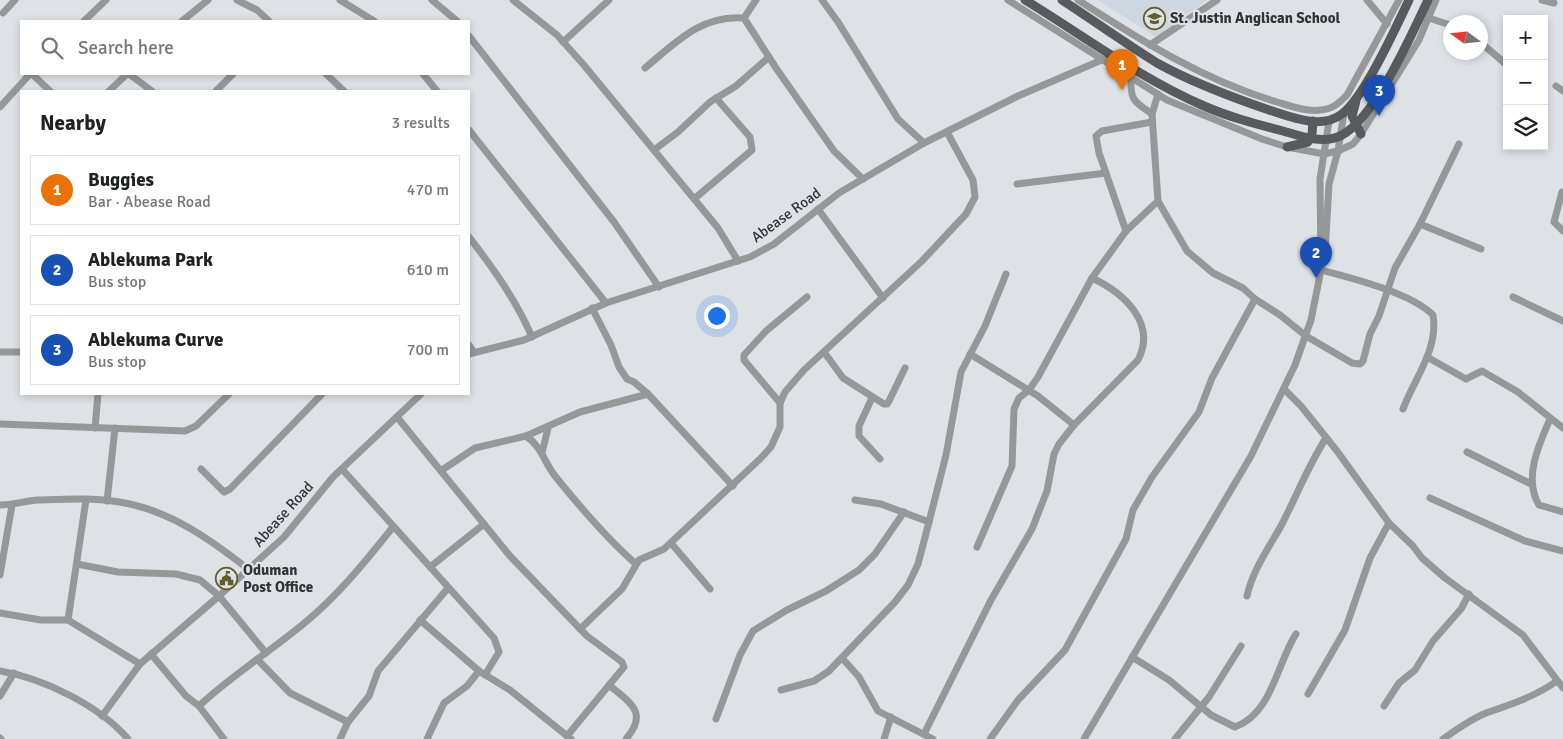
<!DOCTYPE html>
<html lang="en">
<head>
<meta charset="utf-8">
<style>
  :root { --surface:#fff; --page:#f2f2f2; --text:#202124; --muted:#757577; --line:#e0e0e0; --accent:#0f766e }
  body { margin:0; font-family:Signika,sans-serif; background:var(--page); color:var(--text) }
  .controls { position:absolute; right:15px; top:15px; display:grid; overflow:hidden; border-radius:0px; box-shadow:0 2px 8px #0003 }
  .controls button { width:45px; height:45px; display:grid; place-items:center; padding:0; border:0; border-bottom:1px solid var(--line); background:var(--surface); color:var(--text); font:25px sans-serif }
  .compass { position:absolute; left:1443px; top:15px; width:45px; height:45px; border-radius:50%; background:var(--surface); box-shadow:0 2px 8px #0003; rotate:285deg }
  .you { position:absolute; left:716px; top:315px; width:18px; height:18px; margin:-12px; border:4px solid #fff; border-radius:50%; background:#1a73e8; box-shadow:0 0 0 8px #1a73e833 }
  .badge { display:grid; place-items:center; width:32px; height:32px; border-radius:50%; background:var(--accent); color:#fff; font-size:16px; font-weight:700 }
  .pin { position:absolute; translate:-50% -41px; filter:drop-shadow(0 1px 2px #0008) }
  .pin::after { content:''; position:absolute; top:26px; width:18px; height:15px; background:inherit; clip-path:polygon(0 0,100% 0,50% 100%) }
  .list { margin:0; padding:0; list-style:none }
  h2 { display:flex; justify-content:space-between; align-items:center; height:65px; margin:0; padding:0 20px; font-size:21px }
  h2 small { font-size:16px; font-weight:400; color:var(--muted) }
  .list li { display:grid; grid-template-columns:32px 1fr auto; gap:15px; align-items:center; box-sizing:border-box; height:70px; margin:0 10px 10px; padding:0 10px; border:1px solid var(--line); border-radius:0px }
  .list b { display:block; font-size:19px; white-space:nowrap }
  .list p { margin:0; font-size:16px; white-space:nowrap; color:var(--muted) }
  .list em { font-size:16px; font-style:normal; color:var(--muted) }
  .icon { flex:none; width:28px; height:28px; fill:none; stroke:currentColor; stroke-width:2; stroke-linecap:round; stroke-linejoin:round }
  .map { position:relative; flex:none; width:1563px; height:739px; overflow:hidden }
  .search { position:absolute; background:var(--surface); box-shadow:0 2px 8px #0003; left:20px; top:20px; width:450px; height:55px; display:flex; align-items:center; gap:12px; box-sizing:border-box; padding:0 18px; border-radius:0px; color:var(--muted); font-size:19px }
  .panel { position:absolute; background:var(--surface); box-shadow:0 2px 8px #0003; left:20px; top:90px; width:450px; height:305px; border-radius:0px }
  .map>svg:first-child { display:block }
</style>
</head>
<body>
<div class="map">
<svg width="1563" height="739" viewBox="0 0 1563 739">
  <rect width="100%" height="100%" fill="#dee2e6"/>
  <polygon fill="#ced6e0" points="1098,0 1207,0 1156,37"/>
  <g fill="none" stroke-linecap="round" stroke-linejoin="round">
    <g stroke="#969799" stroke-width="7">
      <polyline points="237,0 257,10 269,21"/>
      <polyline points="340,0 374,21"/>
      <polyline points="432,0 457,21"/>
      <polyline points="513,0 557,35 583,64 718,228 738,261"/>
      <polyline points="756,0 744,18 776,68 834,151 863,179"/>
      <polyline points="822,0 838,22 898,119 924,143"/>
      <polyline points="1008,0 1167,100 1262,139 1287,147 1324,154 1338,151 1353,144 1361,134 1419,40 1436,0"/>
      <path d="M1078 0C1142 41 1203 80 1277 102 1290 106 1307 112 1321 110 1333 109 1339 103 1347 95L1399 0"/>
      <polyline points="1367,0 1387,24"/>
      <polyline points="1542,0 1554,3"/>
      <polyline points="3,13 15,0"/>
      <polyline points="1429,18 1450,25"/>
      <polyline points="84,21 106,0"/>
      <polyline points="182,21 208,0"/>
      <polyline points="469,36 614,222 659,287"/>
      <polyline points="563,42 609,0"/>
      <polyline points="1480,42 1507,65"/>
      <polyline points="1150,45 1217,0"/>
      <path d="M645 68C675 43 702 14 744 18"/>
      <polyline points="32,74 50,91"/>
      <polyline points="129,74 152,91"/>
      <polyline points="326,74 344,91"/>
      <polyline points="423,74 437,91"/>
      <path d="M1131 76C1130 100 1133 101 1152 114"/>
      <polyline points="1556,86 1563,91"/>
      <polyline points="109,91 127,74"/>
      <polyline points="216,91 233,74"/>
      <polyline points="1158,94 1152,114 1158,201 1187,251 1213,273 1243,288 1255,299 1280,315 1306,336 1352,363 1360,364 1363,361 1370,334 1379,316 1395,268 1420,224 1459,144"/>
      <polyline points="0,107 30,74"/>
      <polyline points="469,130 606,303"/>
      <polyline points="654,150 678,132 710,102 736,86 769,57"/>
      <polyline points="1017,184 1106,173"/>
      <polyline points="1562,192 1554,222 1563,231"/>
      <polyline points="694,199 752,150 750,137 716,98"/>
      <polyline points="818,209 883,298"/>
      <polyline points="1420,224 1481,249"/>
      <polyline points="1126,231 1099,153 1096,136 1102,131 1152,122"/>
      <path d="M469 237C493 268 516 300 532 337"/>
      <polyline points="1322,260 1325,254 1329,184 1338,151 1344,113"/>
      <path d="M1321 270C1352 278 1411 293 1433 315 1439 349 1414 379 1403 409"/>
      <polyline points="1513,297 1563,321"/>
      <polyline points="469,345 473,351"/>
      <polyline points="0,352 21,352"/>
      <polyline points="824,352 843,378 884,404 887,404 889,401 905,368"/>
      <polyline points="469,354 524,340 606,303 750,257 774,244 839,193 924,143 1018,96 1104,59"/>
      <polyline points="970,354 1038,396 1074,425"/>
      <polyline points="1427,357 1466,379 1482,371 1518,392 1563,428"/>
      <polyline points="1285,390 1301,406 1337,451 1389,523 1413,546 1422,558 1445,578 1523,635 1563,688"/>
      <polyline points="648,394 733,486"/>
      <polyline points="872,398 859,426 859,436 880,459"/>
      <polyline points="780,403 744,360 744,355 766,331 807,297"/>
      <polyline points="397,417 510,556 587,636 622,662 624,667 567,736"/>
      <path d="M1550 419C1539 444 1523 479 1539 505L1563 512"/>
      <polyline points="0,424 185,431 196,426 229,394"/>
      <polyline points="95,428 98,394"/>
      <path d="M526 436C542 447 544 462 555 476 580 507 606 538 636 564"/>
      <polyline points="1467,452 1531,484"/>
      <polyline points="542,453 548,428"/>
      <polyline points="201,469 224,492 230,489 322,394"/>
      <polyline points="342,469 494,638 499,652 485,675"/>
      <polyline points="442,470 475,448 526,436 580,412 648,394 634,382 627,379 619,367 611,345 592,308"/>
      <polyline points="1430,498 1525,541 1563,551"/>
      <polyline points="855,500 881,504 929,522"/>
      <polyline points="107,501 115,428"/>
      <path d="M0 505C13 505 25 501 38 500 66 499 97 497 125 503 172 512 211 540 248 569"/>
      <polyline points="671,543 710,589"/>
      <polyline points="977,547 1012,466 1014,409 1019,398 1029,390 1038,377 1092,278 1126,231 1158,201"/>
      <polyline points="77,564 118,572 176,574 200,580 219,596 266,653"/>
      <polyline points="430,567 484,524"/>
      <polyline points="0,575 12,505"/>
      <path d="M1247 596C1253 569 1269 548 1282 524 1297 495 1308 466 1326 438"/>
      <polyline points="0,613 41,620 68,620 140,664"/>
      <polyline points="68,620 86,500"/>
      <polyline points="420,620 479,671 510,690 571,739"/>
      <polyline points="580,629 622,589 639,560 664,549 761,458 771,447 780,427 780,403 785,392 804,370 922,261 966,214 975,197 973,180 947,132"/>
      <polyline points="151,654 186,696 199,706 224,739"/>
      <path d="M1132 657 1169 680 1211 715 1235 727C1272 714 1277 663 1296 634"/>
      <polyline points="842,658 859,677 878,711 933,739"/>
      <polyline points="257,659 290,693 348,722"/>
      <path d="M0 671C43 678 100 706 128 739"/>
      <path d="M609 685C630 703 649 712 626 739"/>
      <polyline points="781,690 814,681 829,671 895,602 908,585 918,564 929,522 946,455 961,372 985,326 1006,274"/>
      <polyline points="1308,694 1345,630 1370,558 1389,523"/>
      <polyline points="0,696 14,673"/>
      <path d="M199 706C231 676 268 653 302 625 337 597 365 562 393 527"/>
      <polyline points="1384,706 1399,683 1415,670 1433,641 1461,609 1469,594"/>
      <polyline points="102,716 140,664 219,596 284,537 333,477 421,394"/>
      <polyline points="716,719 740,655 753,631 787,610 826,591 859,570 875,554 904,512"/>
      <path d="M924 734 991 600 1032 529 1047 491 1054 454 1059 444 1074 425 1138 360C1157 323 1124 293 1092 278"/>
      <polyline points="0,738 1,739"/>
      <polyline points="340,739 348,722 369,696 378,671 448,588"/>
      <polyline points="427,739 444,703 467,686 479,671"/>
      <polyline points="884,739 891,717"/>
      <polyline points="990,739 1018,700 1065,650 1126,539 1133,510 1152,477 1199,412 1212,378 1255,299"/>
      <polyline points="1084,739 1251,456 1295,365 1311,320 1321,270 1320,179 1329,121"/>
      <polyline points="1175,739 1209,697 1241,646"/>
      <path d="M1443 739C1457 729 1471 719 1486 713 1512 704 1534 697 1557 681"/>
    </g>
    <g stroke="#585b5e" stroke-width="9">
      <path d="M1025 0C1084 36 1141 79 1204 106 1229 117 1256 124 1283 131 1300 136 1324 145 1342 135 1374 119 1412 34 1428 0"/>
      <path d="M1062 0C1094 21 1125 43 1157 63 1193 83 1231 97 1269 110 1291 117 1321 130 1342 114 1364 98 1396 27 1409 0"/>
      <polyline points="1356,101 1352,116 1361,134"/>
      <polyline points="1287,147 1308,142 1312,134 1313,121"/>
    </g>
  </g>
  <defs>
    <symbol id="school-ring" viewBox="-11 -11 22 22"><circle r="9.5" fill="#dee2e6" stroke="#605e2a" stroke-width="1.5"/><path d="M0-5L7-2L0 1L-7-2ZM-4 1L0 2.5L4 1V4Q0 6-4 4Z" fill="#605e2a"/></symbol>
    <symbol id="civic-ring" viewBox="-11 -11 22 22"><circle r="9.5" fill="#dee2e6" stroke="#605e2a" stroke-width="1.5"/><path d="M-.6-6.5H3V-4.5H.6V-3L4-1V1h2V6H-6V1h2V-1L-.6-3ZM-1.2 2.5V6h2.4V2.5Z" fill="#605e2a"/></symbol>
  </defs>
  <g fill-rule="evenodd">
    <use href="#school-ring" x="1142" y="6" width="25" height="25"/>
    <use href="#civic-ring" x="214" y="566" width="25" height="25"/>
  </g>
  <g text-anchor="middle" dominant-baseline="central" stroke-width="4.5" stroke-linejoin="round" paint-order="stroke">
    <g font-size="15" font-weight="bold" fill="#323335" stroke="#dee2e6" text-anchor="start">
      <text x="1170" y="18">St. Justin Anglican School</text>
      <text x="243" y="570">Oduman<tspan x="243" dy="17">Post Office</tspan></text>
    </g>
    <g font-size="15" fill="#323335" stroke="#dee2e6">
      <text transform="translate(786 215) rotate(-36)">Abease Road</text>
      <text transform="translate(283 514) rotate(-48)">Abease Road</text>
    </g>
  </g>
</svg>
<div class="controls">
<button>+</button>
<button>−</button>
<button><svg class="icon" aria-label="layers" viewBox="0 0 24 24"><path d="M12 4l9 5-9 5-9-5zM3 14l9 5 9-5"/></svg></button>
</div>
<svg class="compass" viewBox="-18 -18 36 36"><path d="M0-13l5 13h-10z" fill="#e53935"/><path d="M0 13l5-13h-10z" fill="#757577"/></svg>
<div class="you"></div>
<div class="pin badge" style="left:1122px;top:90px;background:#e8710a">1</div>
<div class="pin badge" style="left:1316px;top:278px;background:#1a4fb4">2</div>
<div class="pin badge" style="left:1379px;top:116px;background:#1a4fb4">3</div>
<div class="search"><svg class="icon" aria-label="search" viewBox="0 0 24 24"><circle cx="10" cy="10" r="6"/><path d="M15 15l6 6"/></svg>Search here</div>
<section class="panel">
<h2>Nearby<small>3 results</small></h2>
<ul class="list">
<li><span class="badge" style="background:#e8710a">1</span><div><b>Buggies</b><p>Bar · Abease Road</p></div><em>470 m</em></li>
<li><span class="badge" style="background:#1a4fb4">2</span><div><b>Ablekuma Park</b><p>Bus stop</p></div><em>610 m</em></li>
<li><span class="badge" style="background:#1a4fb4">3</span><div><b>Ablekuma Curve</b><p>Bus stop</p></div><em>700 m</em></li>
</ul>
</section>
</div>
</body>
</html>
